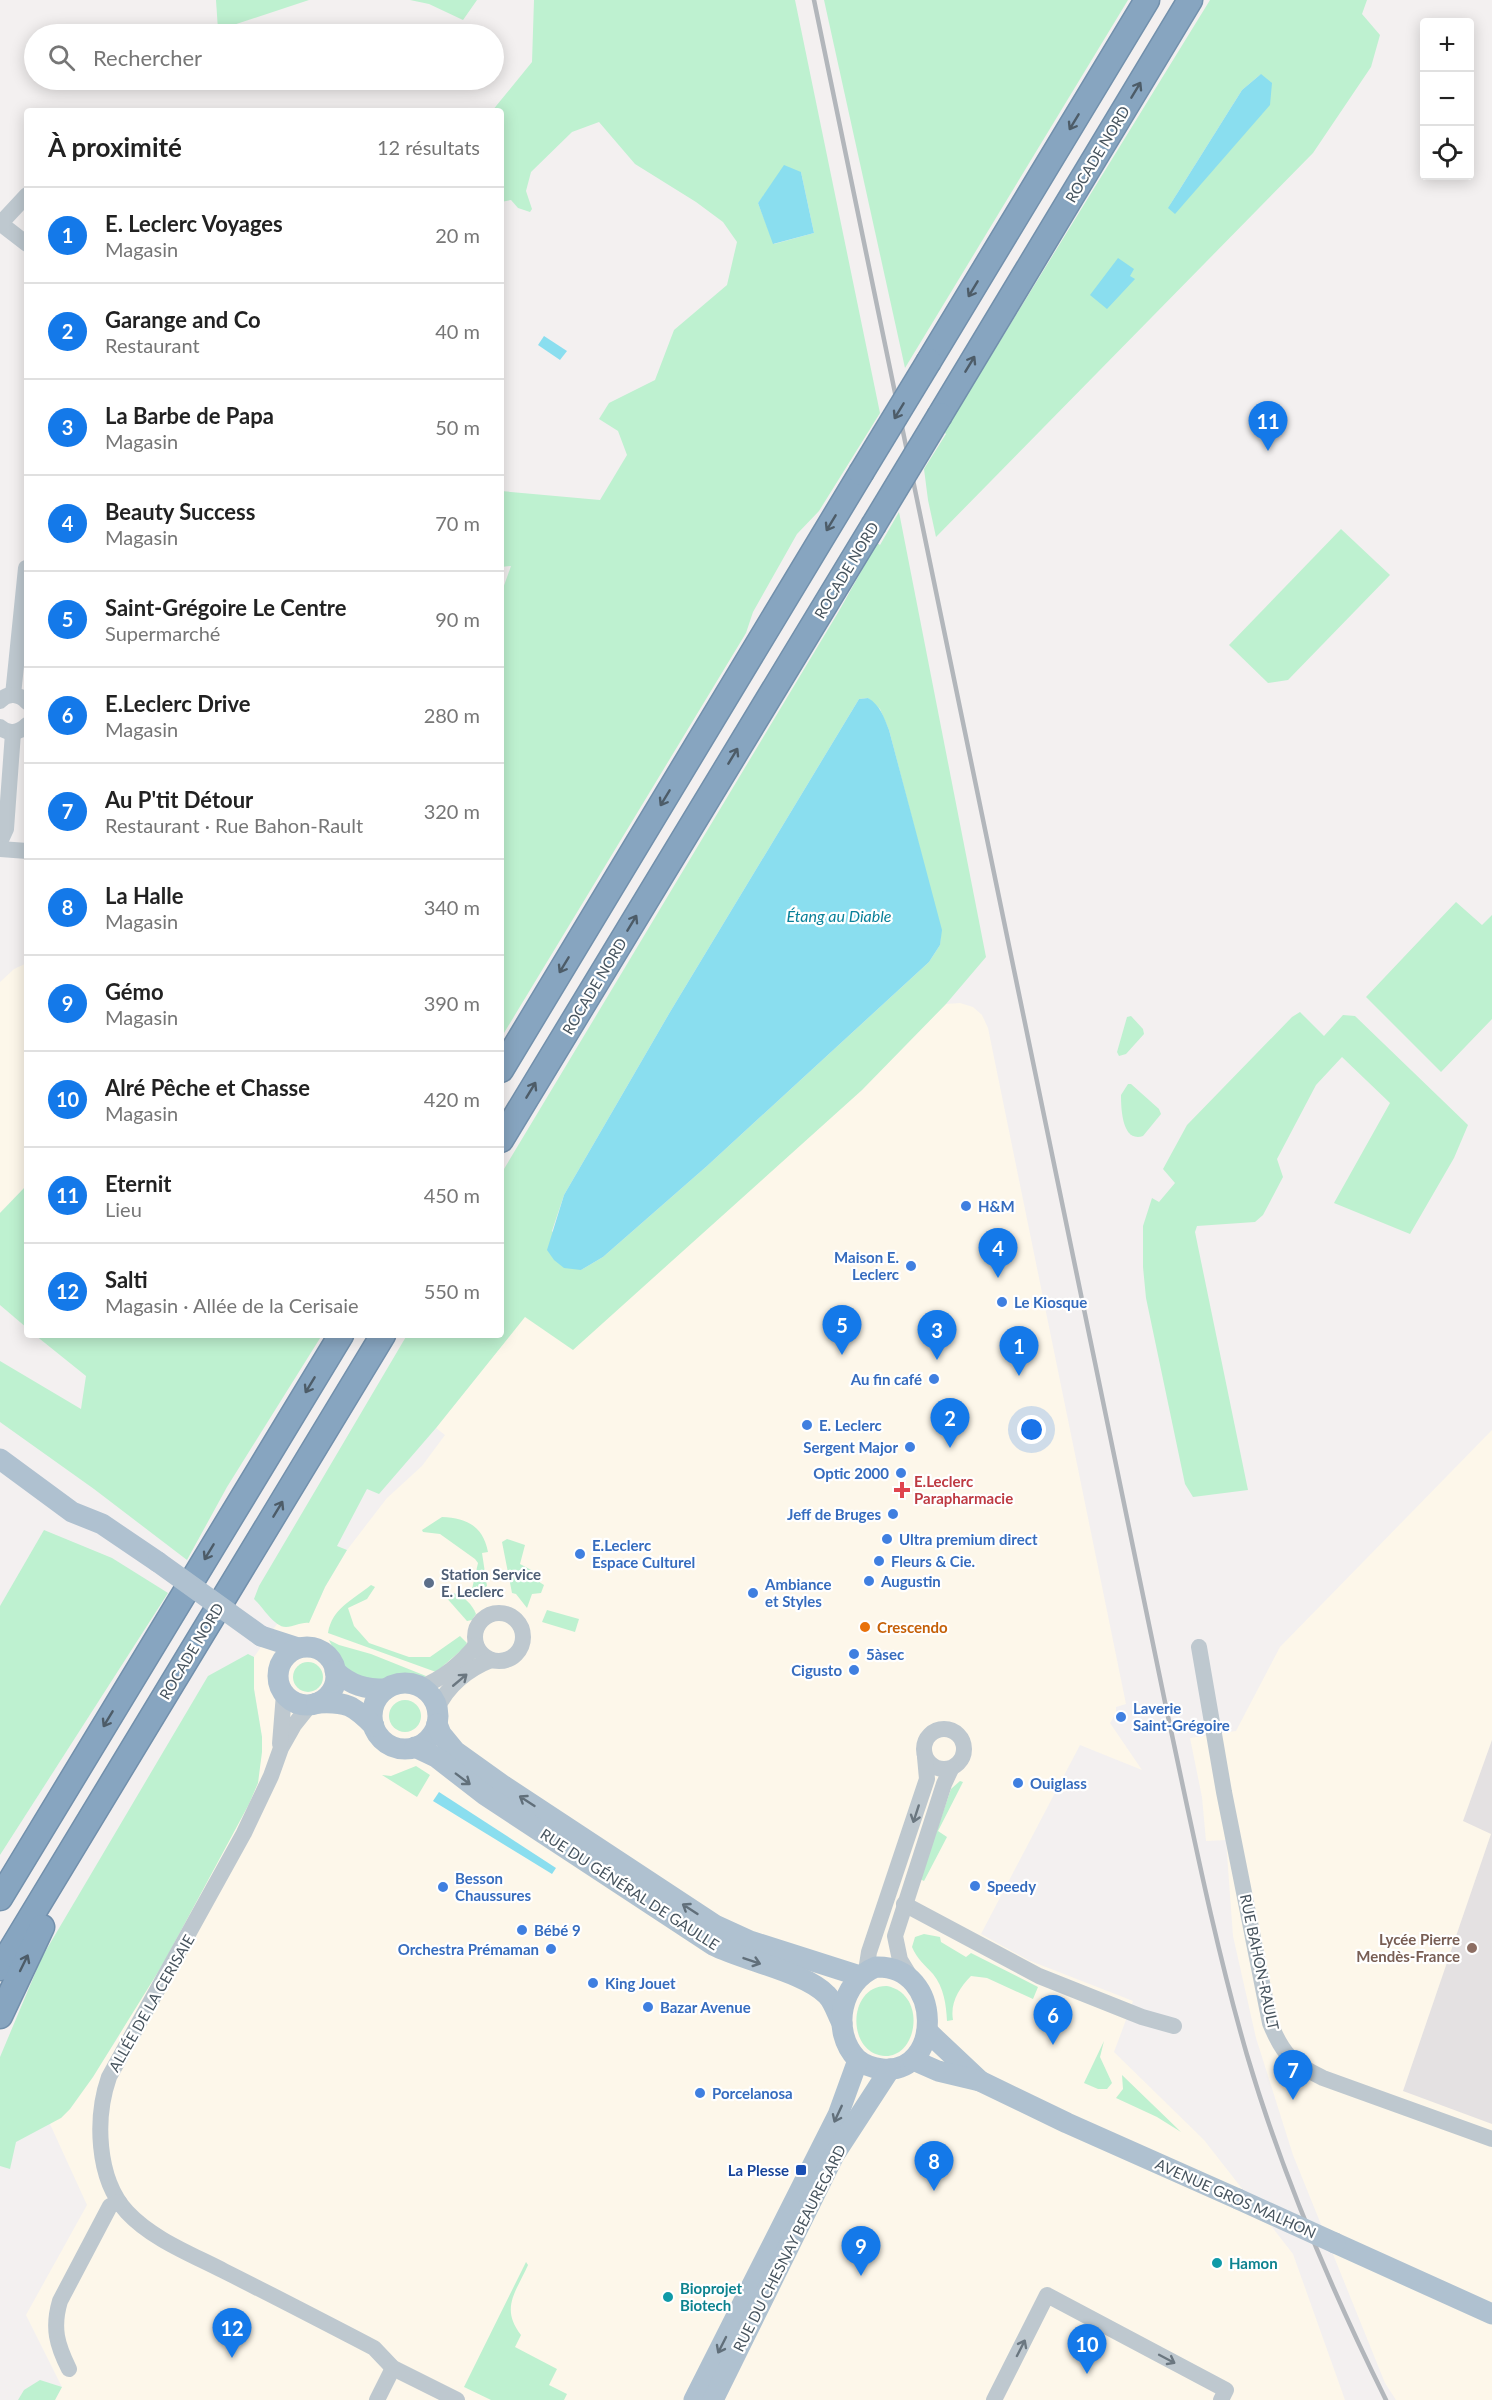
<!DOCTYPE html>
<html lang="fr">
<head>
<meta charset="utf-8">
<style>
  :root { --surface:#fff; --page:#f2f2f2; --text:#222; --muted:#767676; --line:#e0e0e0; --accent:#1479e9 }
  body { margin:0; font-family:Lato,sans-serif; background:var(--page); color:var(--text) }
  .controls { position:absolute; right:18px; top:18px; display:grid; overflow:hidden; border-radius:6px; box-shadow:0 3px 15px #0003 }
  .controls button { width:54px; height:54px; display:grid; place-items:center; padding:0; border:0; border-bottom:2px solid var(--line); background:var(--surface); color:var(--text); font:30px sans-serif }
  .you { position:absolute; left:1032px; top:1430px; width:21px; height:21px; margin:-15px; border:4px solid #fff; border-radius:50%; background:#1a73e8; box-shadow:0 0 0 9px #1a73e833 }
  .badge { display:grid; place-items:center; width:39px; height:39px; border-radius:50%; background:var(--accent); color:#fff; font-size:20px; font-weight:700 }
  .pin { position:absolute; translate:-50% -50px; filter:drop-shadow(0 2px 3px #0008) }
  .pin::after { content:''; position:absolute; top:32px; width:21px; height:18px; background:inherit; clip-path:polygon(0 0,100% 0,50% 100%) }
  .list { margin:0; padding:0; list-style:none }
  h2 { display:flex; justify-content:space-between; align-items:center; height:78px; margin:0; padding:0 24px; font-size:26px }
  h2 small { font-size:20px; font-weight:400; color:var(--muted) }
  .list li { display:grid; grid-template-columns:39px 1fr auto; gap:18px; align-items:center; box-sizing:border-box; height:96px; padding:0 24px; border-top:2px solid var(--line) }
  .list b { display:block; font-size:22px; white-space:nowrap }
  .list p { margin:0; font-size:20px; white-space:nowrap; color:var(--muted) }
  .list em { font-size:20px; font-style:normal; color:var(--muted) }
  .icon { flex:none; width:33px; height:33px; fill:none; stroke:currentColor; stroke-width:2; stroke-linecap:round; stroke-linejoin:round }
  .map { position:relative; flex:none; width:1492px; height:2400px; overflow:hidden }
  .search { position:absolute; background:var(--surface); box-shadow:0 3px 15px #0003; left:24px; top:24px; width:480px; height:66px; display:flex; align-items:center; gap:15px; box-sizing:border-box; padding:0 21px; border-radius:33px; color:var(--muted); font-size:22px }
  .panel { position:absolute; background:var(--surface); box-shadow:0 3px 15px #0003; left:24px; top:108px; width:480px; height:1230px; border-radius:6px }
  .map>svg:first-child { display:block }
</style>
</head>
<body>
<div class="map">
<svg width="1492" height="2400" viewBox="0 0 1492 2400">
  <rect width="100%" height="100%" fill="#f3f0f0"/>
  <g fill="#fdf7ea">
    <polygon points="27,963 27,1185 0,1213 0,982 14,969"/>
    <polygon points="960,1003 973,1007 982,1015 988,1028 1126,1704 1116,1707 1116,1713 1110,1723 1142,1770 1080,1745 981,1934 1028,1960 1133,2001 1114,2052 1204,2140 1293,2254 1345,2400 55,2400 62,2387 26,2315 87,2205 50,2124 70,2109 116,2041 258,1783 262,1737 254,1689 254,1657 277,1624 286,1627 299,1622 309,1622 325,1587 347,1550 387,1498 422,1466 445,1435 436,1428 525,1316 573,1349 862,1090 946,1004"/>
    <polygon points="1492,1430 1492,2400 1396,2400 1385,2383 1293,2155 1256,2038 1233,1936 1226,1840 1206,1841 1202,1797 1190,1738 1236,1731 1280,1647"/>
  </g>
  <polygon fill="#e4e1e2" points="1492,1740 1492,2124 1403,2091 1491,1834 1463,1821"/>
  <g fill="#bef1d0" fill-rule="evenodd">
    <polygon points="216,0 309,0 218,30"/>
    <polygon points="410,0 477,0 463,20 429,4"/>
    <path d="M534 0H795L880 413 819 511 797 534 753 612 746 633 501 1038V594L511 566 501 567V491L600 500 627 455 618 431 599 419 609 403 655 380 674 330 727 285 737 242 723 222 696 202 635 164 599 122 572 132 531 172 526 191 532 209 530 212 518 208 511 200 501 202V111H492L532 62ZM801 172 814 233 774 244 758 203 771 186Z"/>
    <polygon points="824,0 1128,0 905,368"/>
    <path d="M1210 0H1367L1362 14 1380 35 1371 67 1313 153 936 537 928 500 924 469 946 434 944 432ZM1261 74 1168 208 1242 90Z"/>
    <path d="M899 512 986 957 946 1004 862 1090 573 1350 525 1317 436 1428 379 1494 367 1489 337 1546 347 1550 325 1587 309 1623C301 1622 294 1627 286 1627 274 1627 263 1607 254 1599L259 1586 407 1335H501V1174L839 611 877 543 880 545ZM868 698 880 709 889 730 941 930 940 945 929 962 707 1166 603 1257 581 1270 552 1231 564 1195 670 1012 859 699Z"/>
    <polygon points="1341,529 1390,575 1288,680 1268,683 1229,645"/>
    <polygon points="1456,902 1482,925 1492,915 1492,1019 1441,1072 1366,997"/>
    <polygon points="1300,1012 1324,1036 1343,1015 1355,1016 1468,1125 1454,1158 1410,1234 1334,1203 1390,1103 1342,1057 1316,1085 1277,1159 1283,1177 1263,1215 1255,1222 1197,1226 1195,1232 1248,1490 1193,1497 1185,1484 1146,1298 1143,1267 1143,1226 1152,1198 1159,1202 1175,1183 1163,1169 1187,1125 1292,1017"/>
    <polygon points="1131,1016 1143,1029 1144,1034 1126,1054 1119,1056 1117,1052 1127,1017"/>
    <path d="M1128 1084H1131L1159 1109 1161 1114 1143 1136C1122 1143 1121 1109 1121 1095Z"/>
    <polygon points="27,1185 27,1328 0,1305 0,1213"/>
    <polygon points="35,1335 322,1335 227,1487 187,1560 94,1489 0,1422 0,1361 81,1409 86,1376"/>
    <path d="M442 1517C467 1518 483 1526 488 1552L482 1553 487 1586 480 1590 477 1586 472 1589 478 1563 475 1559 440 1534 423 1532 422 1530Z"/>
    <polygon points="44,1530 112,1558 168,1593 0,1855 0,1606"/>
    <polygon points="507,1539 525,1545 520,1564 535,1572 533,1578 544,1585 541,1593 532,1594 527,1608 516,1594 512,1593 502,1542"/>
    <path d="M371 1585 375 1587 367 1599 348 1608 354 1626 369 1643 409 1657H430L460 1636 467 1643 465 1647 436 1672 328 1633C332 1608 353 1600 371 1585Z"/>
    <path d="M453 1593C464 1596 472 1604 476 1614L472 1620 467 1621 444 1595Z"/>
    <polygon points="547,1610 579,1619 575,1632 542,1622"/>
    <polygon points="329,1640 339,1645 371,1654 426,1676 423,1679 401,1675 381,1681 371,1681 343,1669"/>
    <polygon points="248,1654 254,1657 254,1689 262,1737 262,1752 258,1783 249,1804 163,1964 93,2077 70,2109 61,2118 16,2142 10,2169 0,2166 0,2057 42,1957 208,1676"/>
    <circle cx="308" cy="1677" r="15"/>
    <circle cx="405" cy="1716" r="16"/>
    <polygon points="416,1766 430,1775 417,1797 382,1775 391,1776"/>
    <polygon points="960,1781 963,1782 938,1831 947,1837 924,1881 920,1879 951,1789"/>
    <path d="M924 1934 940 1937 941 1942 966 1957 971 1953 1038 1987 1033 1999 987 1978 971 1976C959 1988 950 2003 953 2020L947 2021C946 2004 944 1988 933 1974 925 1965 917 1959 912 1947L915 1937Z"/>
    <path d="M887 1986C927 1994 918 2057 885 2056 846 2054 847 1985 887 1986Z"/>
    <polygon points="1104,2041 1100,2057 1112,2083 1107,2089 1098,2089 1084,2083"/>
    <polygon points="1122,2075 1181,2132 1157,2117 1116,2098 1123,2089"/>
    <path d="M526 2262 528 2265C516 2292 500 2308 521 2335L515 2347 557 2369 549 2385 567 2394 564 2400H491L464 2387Z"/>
    <polygon points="40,2380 62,2387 55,2400 18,2400 24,2390"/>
  </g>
  <g fill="#8adeef">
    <polygon points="1261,74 1272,83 1270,105 1175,214 1168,208 1242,90"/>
    <polygon points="784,165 801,172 814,233 773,244 758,203"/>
    <polygon points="1118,258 1134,269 1130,276 1135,279 1107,309 1090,295"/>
    <polygon points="544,336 567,351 560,360 538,345"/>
    <path d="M868 698C880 705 884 717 889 730L942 930 940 945 929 962 707 1166 603 1257 581 1270 564 1268 554 1260 547 1250 564 1195 670 1012 859 699Z"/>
    <polygon points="439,1792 556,1868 552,1874 433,1801"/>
  </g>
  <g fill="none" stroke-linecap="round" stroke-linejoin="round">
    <defs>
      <g id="highway">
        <polyline points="929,361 1147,0"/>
        <polyline points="940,415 1190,0"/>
        <polyline points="501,1070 861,473"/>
        <polyline points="501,1140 873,526"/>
        <polyline points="0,1898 341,1335"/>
        <polyline points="0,1968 383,1335"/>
        <polyline points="0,2016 42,1927"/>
      </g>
    </defs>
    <use href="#highway" stroke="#7290ac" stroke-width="27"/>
    <g stroke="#bec8cf" stroke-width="16">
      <polyline points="0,223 27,244"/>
      <polyline points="0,224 27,195"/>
      <polyline points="13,695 26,568"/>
      <path d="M0 701C8 692 20 694 27 702"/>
      <path d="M0 727C8 735 19 733 27 725"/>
      <polyline points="0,842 6,829 13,733"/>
      <polyline points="0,849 27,851"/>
      <circle cx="499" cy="1637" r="24"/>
      <path d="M1199 1647 1224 1792 1270 2023C1283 2055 1292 2063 1323 2078L1492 2139"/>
      <path d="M421 1687C442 1679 462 1663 476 1645"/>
      <path d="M310 1705 294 1725 281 1748 271 1776 244 1833 109 2077C95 2117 96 2178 127 2212 152 2239 191 2254 224 2271 274 2296 324 2322 374 2348L393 2368 457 2400"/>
      <path d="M437 1709C447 1686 468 1669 491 1660"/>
      <circle cx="944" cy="1749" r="20"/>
      <polyline points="280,1744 284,1694"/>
      <polyline points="904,1904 1039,1976 1142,2017 1174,2026"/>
      <polyline points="866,1971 869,1952 927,1779 925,1757"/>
      <polyline points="911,1978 900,1960 895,1936 944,1784 951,1769"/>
      <path d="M69 2369C57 2345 52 2328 60 2301L110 2206 119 2202"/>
      <polyline points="377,2400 393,2368"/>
      <polyline points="994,2400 1047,2295 1226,2390 1221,2400"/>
    </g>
    <g stroke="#afc1d0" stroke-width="21">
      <polyline points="0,1459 72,1512 102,1524 158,1562"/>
      <polyline points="261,1636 298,1648"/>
      <circle cx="307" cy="1676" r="29"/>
      <path d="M335 1671C352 1686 365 1689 386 1689"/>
      <circle cx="405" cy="1716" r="33"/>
      <path d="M317 1703C347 1701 354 1706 374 1726"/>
      <polyline points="437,1724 441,1734 455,1751 504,1786 715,1925 750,1941 860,1976"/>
      <path d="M415 1747 436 1757 485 1795 713 1945C745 1961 805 1972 827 1995 834 2002 837 2014 842 2023"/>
      <path d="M876 1967C944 1965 943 2076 882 2069 873 2068 864 2065 857 2059 830 2031 841 1981 876 1967Z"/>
      <polyline points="927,2031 980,2081"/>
      <polyline points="913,2060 938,2071 980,2081 1067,2123 1238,2199"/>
      <polyline points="1335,2243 1492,2314"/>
      <polyline points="694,2400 838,2115 858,2060"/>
      <polyline points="713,2400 834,2155 890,2069"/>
    </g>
    <use href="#highway" stroke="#87a5c0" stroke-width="24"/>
    <path stroke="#b2b6bb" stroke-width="4.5" d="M814 0 1166 1707C1191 1823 1214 1941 1247 2055 1282 2174 1331 2289 1386 2400"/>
    <defs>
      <g id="highway-bridge">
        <polyline points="861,473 929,361"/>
        <polyline points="873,526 940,415"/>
      </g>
    </defs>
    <use href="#highway-bridge" stroke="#7290ac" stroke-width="27" stroke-linecap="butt"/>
    <g stroke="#afc1d0" stroke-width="21">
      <polyline points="158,1562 261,1636"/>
      <polyline points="1238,2199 1335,2243"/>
    </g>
    <use href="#highway-bridge" stroke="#87a5c0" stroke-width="24"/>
  </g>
  <defs><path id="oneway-shaft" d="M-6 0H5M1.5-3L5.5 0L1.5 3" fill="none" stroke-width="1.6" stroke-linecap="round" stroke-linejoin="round" transform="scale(1.5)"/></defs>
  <g stroke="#4d5c68">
    <use href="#oneway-shaft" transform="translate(1136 90) rotate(-59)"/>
    <use href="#oneway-shaft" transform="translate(1074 122) rotate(121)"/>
    <use href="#oneway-shaft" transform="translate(973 289) rotate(121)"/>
    <use href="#oneway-shaft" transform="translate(970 364) rotate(-59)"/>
    <use href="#oneway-shaft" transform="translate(899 411) rotate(121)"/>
    <use href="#oneway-shaft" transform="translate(831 523) rotate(121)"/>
    <use href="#oneway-shaft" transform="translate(733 756) rotate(-59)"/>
    <use href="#oneway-shaft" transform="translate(665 798) rotate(121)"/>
    <use href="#oneway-shaft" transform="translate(632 923) rotate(-59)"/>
    <use href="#oneway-shaft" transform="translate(564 965) rotate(121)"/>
    <use href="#oneway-shaft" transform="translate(531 1090) rotate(-59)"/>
    <use href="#oneway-shaft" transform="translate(310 1385) rotate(121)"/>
    <use href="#oneway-shaft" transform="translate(278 1509) rotate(-59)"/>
    <use href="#oneway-shaft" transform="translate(209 1552) rotate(121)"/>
    <use href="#oneway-shaft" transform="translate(108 1719) rotate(121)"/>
    <use href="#oneway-shaft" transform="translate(24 1963) rotate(-64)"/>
  </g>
  <g stroke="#6b7780">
    <use href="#oneway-shaft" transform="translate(460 1680) rotate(-40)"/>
    <use href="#oneway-shaft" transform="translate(916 1814) rotate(108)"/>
    <use href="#oneway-shaft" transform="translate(1021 2348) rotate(-63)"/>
    <use href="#oneway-shaft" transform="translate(1167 2359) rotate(28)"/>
  </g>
  <g stroke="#616f7a">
    <use href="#oneway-shaft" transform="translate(463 1779) rotate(37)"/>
    <use href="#oneway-shaft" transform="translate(527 1801) rotate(-147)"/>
    <use href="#oneway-shaft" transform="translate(690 1909) rotate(-147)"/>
    <use href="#oneway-shaft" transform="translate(752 1961) rotate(19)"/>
    <use href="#oneway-shaft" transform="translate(838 2114) rotate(115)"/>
    <use href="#oneway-shaft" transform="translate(722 2345) rotate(117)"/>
  </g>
  <g fill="#3f7fe0" stroke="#fff" stroke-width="2">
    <circle cx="966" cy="1206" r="6"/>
    <circle cx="911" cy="1266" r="6"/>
    <circle cx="1002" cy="1302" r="6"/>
    <circle cx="934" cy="1379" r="6"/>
    <circle cx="807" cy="1425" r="6"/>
    <circle cx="910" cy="1447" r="6"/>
    <circle cx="901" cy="1473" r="6"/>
    <circle cx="893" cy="1514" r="6"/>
    <circle cx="887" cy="1539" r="6"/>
    <circle cx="580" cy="1554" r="6"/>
    <circle cx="879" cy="1561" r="6"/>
    <circle cx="869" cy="1581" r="6"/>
    <circle cx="753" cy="1593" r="6"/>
    <circle cx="854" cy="1654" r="6"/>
    <circle cx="854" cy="1670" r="6"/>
    <circle cx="1121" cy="1717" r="6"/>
    <circle cx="1018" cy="1783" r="6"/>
    <circle cx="975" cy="1886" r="6"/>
    <circle cx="443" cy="1887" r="6"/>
    <circle cx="522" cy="1930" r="6"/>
    <circle cx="551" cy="1949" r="6"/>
    <circle cx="593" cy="1983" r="6"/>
    <circle cx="648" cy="2007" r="6"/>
    <circle cx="700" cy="2093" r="6"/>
  </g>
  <path fill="#e0444e" stroke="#fff" stroke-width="2" d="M899 1481h6v6h6v6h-6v6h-6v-6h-6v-6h6z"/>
  <circle fill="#5c6f8a" stroke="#fff" stroke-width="2" cx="429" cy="1583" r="6"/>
  <circle fill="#e8710a" stroke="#fff" stroke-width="2" cx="865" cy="1627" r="6"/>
  <circle fill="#8d6e63" stroke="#fff" stroke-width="2" cx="1472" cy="1948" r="6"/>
  <rect fill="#1a4fb4" stroke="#fff" stroke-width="2" x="795" y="2164" width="12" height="12" rx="3"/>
  <g fill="#0f9aa8" stroke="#fff" stroke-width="2">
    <circle cx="1217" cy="2263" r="6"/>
    <circle cx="668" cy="2297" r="6"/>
  </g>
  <g text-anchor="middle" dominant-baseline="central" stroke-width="4.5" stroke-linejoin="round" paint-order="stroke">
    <g font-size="15" fill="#47545e" stroke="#fff">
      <text transform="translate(1097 154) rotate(-59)">ROCADE NORD</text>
      <text transform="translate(846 570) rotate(-59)">ROCADE NORD</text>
      <text transform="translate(594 986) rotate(-59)">ROCADE NORD</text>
      <text transform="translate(191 1651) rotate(-59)">ROCADE NORD</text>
      <text transform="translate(630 1889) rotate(33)">RUE DU GÉNÉRAL DE GAULLE</text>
      <text transform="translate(1260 1962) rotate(78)">RUE BAHON-RAULT</text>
      <text transform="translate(151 2003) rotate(-60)">ALLÉE DE LA CERISAIE</text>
      <text transform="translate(1236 2198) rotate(24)">AVENUE GROS MALHON</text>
      <text transform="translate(789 2248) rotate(-63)">RUE DU CHESNAY BEAUREGARD</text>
    </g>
    <g font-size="15" font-weight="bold" fill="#366cbe" stroke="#fff" text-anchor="start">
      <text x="978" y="1206">H&amp;M</text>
      <text x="899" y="1257" text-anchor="end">Maison E.<tspan x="899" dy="17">Leclerc</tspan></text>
      <text x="1014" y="1302">Le Kiosque</text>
      <text x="922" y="1379" text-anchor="end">Au fin café</text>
      <text x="819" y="1425">E. Leclerc</text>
      <text x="898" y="1447" text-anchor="end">Sergent Major</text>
      <text x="889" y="1473" text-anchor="end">Optic 2000</text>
      <text x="881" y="1514" text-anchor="end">Jeff de Bruges</text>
      <text x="899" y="1539">Ultra premium direct</text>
      <text x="592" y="1545">E.Leclerc<tspan x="592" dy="17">Espace Culturel</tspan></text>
      <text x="891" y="1561">Fleurs &amp; Cie.</text>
      <text x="881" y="1581">Augustin</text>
      <text x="765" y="1584">Ambiance<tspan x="765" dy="17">et Styles</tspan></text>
      <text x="866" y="1654">5àsec</text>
      <text x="842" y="1670" text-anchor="end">Cigusto</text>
      <text x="1133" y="1708">Laverie<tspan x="1133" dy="17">Saint-Grégoire</tspan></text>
      <text x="1030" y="1783">Ouiglass</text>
      <text x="455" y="1878">Besson<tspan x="455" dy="17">Chaussures</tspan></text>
      <text x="987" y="1886">Speedy</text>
      <text x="534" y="1930">Bébé 9</text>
      <text x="539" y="1949" text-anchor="end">Orchestra Prémaman</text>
      <text x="605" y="1983">King Jouet</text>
      <text x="660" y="2007">Bazar Avenue</text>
      <text x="712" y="2093">Porcelanosa</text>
    </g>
    <g font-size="15" font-weight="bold" fill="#be3a42" stroke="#fff" text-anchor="start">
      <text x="914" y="1481">E.Leclerc<tspan x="914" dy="17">Parapharmacie</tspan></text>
    </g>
    <g font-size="15" font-weight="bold" fill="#4e5e75" stroke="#fff" text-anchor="start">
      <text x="441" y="1574">Station Service<tspan x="441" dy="17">E. Leclerc</tspan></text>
    </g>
    <g font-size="15" font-weight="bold" fill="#c56008" stroke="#fff" text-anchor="start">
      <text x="877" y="1627">Crescendo</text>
    </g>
    <g font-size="15" font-weight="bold" fill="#785e54" stroke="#fff" text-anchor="end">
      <text x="1460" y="1939">Lycée Pierre<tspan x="1460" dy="17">Mendès-France</tspan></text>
    </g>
    <g font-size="15" font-weight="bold" fill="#164399" stroke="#fff" text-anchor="end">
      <text x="789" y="2170">La Plesse</text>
    </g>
    <g font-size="15" font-weight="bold" fill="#0d838f" stroke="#fff" text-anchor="start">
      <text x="1229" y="2263">Hamon</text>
      <text x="680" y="2288">Bioprojet<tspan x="680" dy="17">Biotech</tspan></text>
    </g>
    <g font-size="16" font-style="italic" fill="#098099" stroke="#fff">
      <text x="839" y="915">Étang au Diable</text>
    </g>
  </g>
</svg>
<div class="controls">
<button>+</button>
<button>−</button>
<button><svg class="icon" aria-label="locate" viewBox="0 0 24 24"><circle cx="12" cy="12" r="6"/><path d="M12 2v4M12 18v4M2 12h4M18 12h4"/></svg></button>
</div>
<div class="you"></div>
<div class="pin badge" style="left:1019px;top:1376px">1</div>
<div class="pin badge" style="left:950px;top:1448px">2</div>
<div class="pin badge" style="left:937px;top:1360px">3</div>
<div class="pin badge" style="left:998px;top:1278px">4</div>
<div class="pin badge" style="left:842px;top:1355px">5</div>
<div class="pin badge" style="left:1053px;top:2045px">6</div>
<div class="pin badge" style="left:1293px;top:2100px">7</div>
<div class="pin badge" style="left:934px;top:2191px">8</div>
<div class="pin badge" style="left:861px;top:2276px">9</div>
<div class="pin badge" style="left:1087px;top:2374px">10</div>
<div class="pin badge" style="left:1268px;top:451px">11</div>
<div class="pin badge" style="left:232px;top:2358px">12</div>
<div class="search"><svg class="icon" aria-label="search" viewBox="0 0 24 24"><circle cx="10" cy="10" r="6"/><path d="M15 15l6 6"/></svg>Rechercher</div>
<section class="panel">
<h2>À proximité<small>12 résultats</small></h2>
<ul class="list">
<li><span class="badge">1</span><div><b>E. Leclerc Voyages</b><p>Magasin</p></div><em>20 m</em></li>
<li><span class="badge">2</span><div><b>Garange and Co</b><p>Restaurant</p></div><em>40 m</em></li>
<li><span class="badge">3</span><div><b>La Barbe de Papa</b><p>Magasin</p></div><em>50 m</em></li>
<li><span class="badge">4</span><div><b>Beauty Success</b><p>Magasin</p></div><em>70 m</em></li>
<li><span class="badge">5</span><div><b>Saint-Grégoire Le Centre</b><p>Supermarché</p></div><em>90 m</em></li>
<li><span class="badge">6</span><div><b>E.Leclerc Drive</b><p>Magasin</p></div><em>280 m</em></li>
<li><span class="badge">7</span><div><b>Au P'tit Détour</b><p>Restaurant · Rue Bahon-Rault</p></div><em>320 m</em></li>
<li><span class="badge">8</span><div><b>La Halle</b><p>Magasin</p></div><em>340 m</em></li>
<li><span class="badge">9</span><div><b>Gémo</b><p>Magasin</p></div><em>390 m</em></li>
<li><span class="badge">10</span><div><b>Alré Pêche et Chasse</b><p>Magasin</p></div><em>420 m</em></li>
<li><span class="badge">11</span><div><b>Eternit</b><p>Lieu</p></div><em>450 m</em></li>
<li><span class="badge">12</span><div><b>Salti</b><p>Magasin · Allée de la Cerisaie</p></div><em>550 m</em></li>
</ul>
</section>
</div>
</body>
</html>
